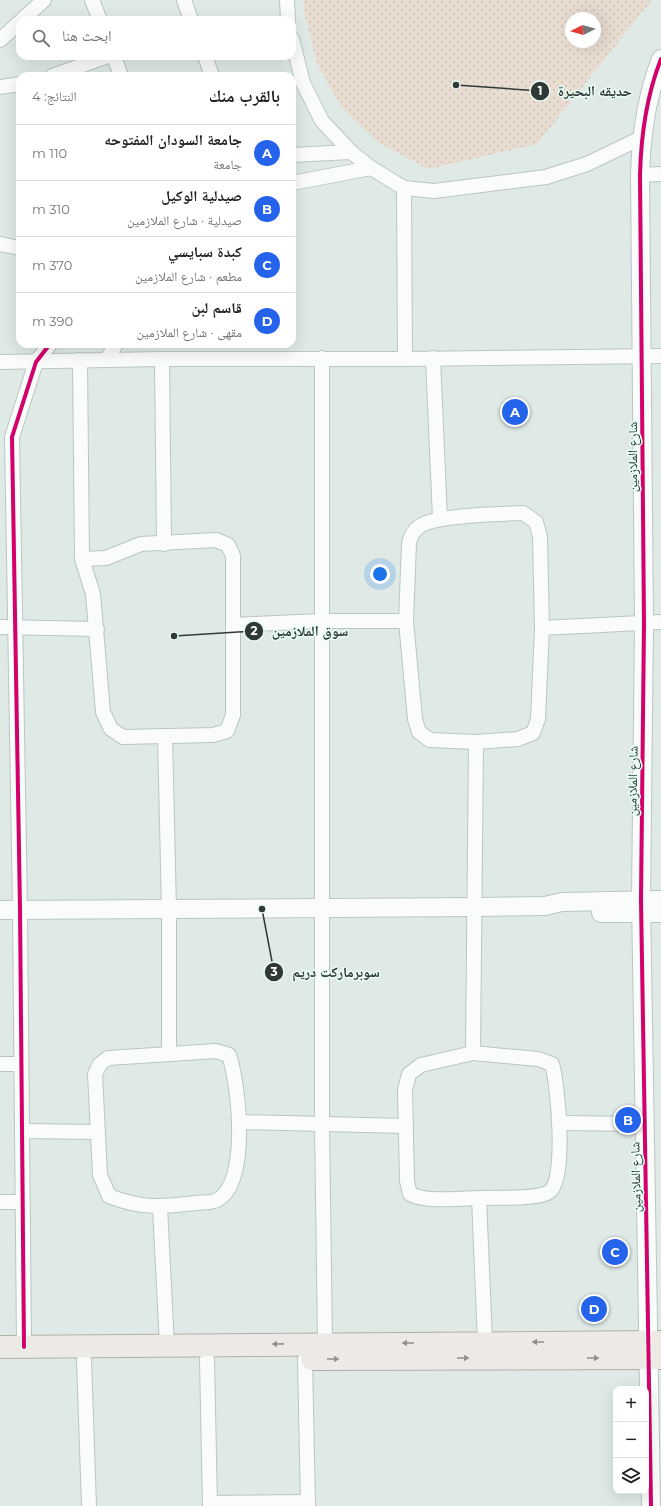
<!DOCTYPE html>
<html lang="ar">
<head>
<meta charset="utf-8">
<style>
  :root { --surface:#fff; --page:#f2f2f2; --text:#222; --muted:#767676; --line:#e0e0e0; --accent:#2563eb }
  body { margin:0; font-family:Montserrat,"Noto Naskh Arabic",sans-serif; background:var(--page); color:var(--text); direction:rtl }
  .controls { position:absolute; right:12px; bottom:12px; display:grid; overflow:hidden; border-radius:8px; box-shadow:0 4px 16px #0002 }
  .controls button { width:36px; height:36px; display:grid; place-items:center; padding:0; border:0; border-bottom:1px solid var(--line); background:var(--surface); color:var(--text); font:20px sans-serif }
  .compass { position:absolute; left:565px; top:12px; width:36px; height:36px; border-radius:50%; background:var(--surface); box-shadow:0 4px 16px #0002; rotate:264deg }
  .you { position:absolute; left:380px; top:574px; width:14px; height:14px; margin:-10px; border:3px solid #fff; border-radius:50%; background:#1a73e8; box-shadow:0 0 0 6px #1a73e833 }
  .badge { display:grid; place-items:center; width:26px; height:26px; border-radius:50%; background:var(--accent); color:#fff; font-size:13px; font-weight:700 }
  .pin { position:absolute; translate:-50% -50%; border:2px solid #fff; box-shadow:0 1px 4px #0006 }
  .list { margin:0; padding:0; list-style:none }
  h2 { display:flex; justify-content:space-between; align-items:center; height:52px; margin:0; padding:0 16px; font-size:17px }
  h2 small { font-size:13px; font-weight:400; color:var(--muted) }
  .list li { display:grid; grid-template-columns:26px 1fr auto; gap:12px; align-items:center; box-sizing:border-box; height:56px; padding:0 16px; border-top:1px solid var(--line) }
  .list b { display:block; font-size:15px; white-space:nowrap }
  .list p { margin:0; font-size:13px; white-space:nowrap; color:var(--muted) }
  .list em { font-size:13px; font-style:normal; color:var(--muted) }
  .icon { flex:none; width:22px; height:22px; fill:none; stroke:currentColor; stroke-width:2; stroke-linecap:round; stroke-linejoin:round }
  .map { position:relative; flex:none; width:661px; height:1506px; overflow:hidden; direction:ltr }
  .search { position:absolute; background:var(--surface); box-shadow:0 4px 16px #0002; left:16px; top:16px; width:280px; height:44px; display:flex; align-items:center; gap:10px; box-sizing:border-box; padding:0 14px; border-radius:12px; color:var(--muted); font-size:15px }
  .panel { position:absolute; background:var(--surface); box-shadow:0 4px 16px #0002; left:16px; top:72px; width:280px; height:276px; border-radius:12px; direction:rtl }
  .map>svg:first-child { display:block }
</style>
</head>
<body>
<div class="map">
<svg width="661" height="1506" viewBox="0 0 661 1506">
  <defs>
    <pattern id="park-dots" width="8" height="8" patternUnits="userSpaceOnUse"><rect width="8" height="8" fill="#e9dcd1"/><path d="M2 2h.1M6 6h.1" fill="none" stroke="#c8beb4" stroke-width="1.8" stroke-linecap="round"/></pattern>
  </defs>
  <rect width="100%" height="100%" fill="#dfeae7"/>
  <path fill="url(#park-dots)" fill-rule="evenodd" d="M304 0H652L537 144 428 169 379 143 341 107 317 63 303 8ZM571 18H595V42H571Z"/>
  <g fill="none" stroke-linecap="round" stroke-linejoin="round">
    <defs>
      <g id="minor">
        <polyline points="92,0 100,20"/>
        <polyline points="184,0 191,20"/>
        <polyline points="287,0 288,20"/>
        <polyline points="22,20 44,0"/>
        <polyline points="292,39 303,83 322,121 351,152 371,168 404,188 434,191 546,177 587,164 641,138"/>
        <polyline points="0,40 20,22"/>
        <polyline points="114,56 121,76"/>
        <polyline points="205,56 212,76"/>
        <polyline points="52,76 108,56"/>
        <polyline points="0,87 20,84"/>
        <polyline points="292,155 351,152"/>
        <polyline points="640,175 661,174"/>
        <polyline points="292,183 371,168"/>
        <polyline points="404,188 405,359"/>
        <polyline points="0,244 20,248"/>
        <polyline points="322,358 322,1123 325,1343"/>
        <polyline points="433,358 440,519"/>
        <polyline points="107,359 116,344"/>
        <polyline points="162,359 164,544"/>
        <polyline points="80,360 82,559"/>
        <polyline points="0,362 162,359 405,359 661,356"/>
        <path d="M523 513 536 522 540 537 542 628 538 719 533 733 518 739 476 742 430 740 419 732 415 719 406 621 409 543C411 535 413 531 420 526 435 515 501 514 523 513Z"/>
        <polygon points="216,540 228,545 233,556 233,715 227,731 213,735 123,737 111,729 103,712 93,594 82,559 106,558 141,544"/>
        <polyline points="233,625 321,621 406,621"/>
        <polyline points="0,627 97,629"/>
        <polyline points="542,628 661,622"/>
        <polyline points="165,736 169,910 169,1053"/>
        <path d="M216 1051 229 1055C239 1085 250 1183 217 1200 212 1203 202 1202 196 1203 162 1207 142 1209 109 1196L100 1175 95 1074 100 1064 108 1058Z"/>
        <path d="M473 1053 538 1059 552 1064C558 1084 567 1182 549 1192 537 1200 496 1197 480 1198 459 1198 428 1203 410 1194L407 1181 405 1090 409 1074 421 1065Z"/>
        <polyline points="473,1053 476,742"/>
        <polyline points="0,1064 21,1064"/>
        <polyline points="240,1122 406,1126"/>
        <polyline points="560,1123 644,1124"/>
        <polyline points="22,1131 97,1132"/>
        <polyline points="479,1198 485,1342"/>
        <polyline points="0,1202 22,1202"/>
        <polyline points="160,1207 167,1346"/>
        <polyline points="24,1347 20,909 12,437 36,362 50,344"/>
        <polyline points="207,1359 210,1506"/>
        <polyline points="305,1359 308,1506"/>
        <polyline points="84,1360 89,1506"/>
        <polyline points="210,1503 308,1502"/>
      </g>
      <g id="tertiary">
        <polyline points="0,910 476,907 545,906 562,902 661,900"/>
        <polyline points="601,913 661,913"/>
        <path d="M651 1506 641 900 644 623 640 175C641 135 646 97 661 59"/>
      </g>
      <g id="primary">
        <polyline points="0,1347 661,1342"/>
        <polyline points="312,1359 661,1358"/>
      </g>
    </defs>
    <use href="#minor" stroke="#bcc5c3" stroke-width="16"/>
    <use href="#tertiary" stroke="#bcc5c3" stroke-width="20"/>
    <use href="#primary" stroke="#b2aea7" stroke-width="24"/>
    <use href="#minor" stroke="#fafcfb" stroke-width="14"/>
    <use href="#tertiary" stroke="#fafcfb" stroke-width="18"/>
    <use href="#primary" stroke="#ede9e5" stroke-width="22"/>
    <defs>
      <g id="cycleway">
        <polyline points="24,1347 20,909 12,437 36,362 50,344"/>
        <path d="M651 1506 641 900 644 623 640 175C641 135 646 97 661 59"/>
      </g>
    </defs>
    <use href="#cycleway" stroke="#e7fdf6" stroke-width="6"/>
    <use href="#cycleway" stroke="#d6006c" stroke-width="4"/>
  </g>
  <defs><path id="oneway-solid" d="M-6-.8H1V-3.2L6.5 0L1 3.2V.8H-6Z"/></defs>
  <g fill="#8f918e">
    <use href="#oneway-solid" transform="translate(538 1342) rotate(180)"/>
    <use href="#oneway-solid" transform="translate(408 1343) rotate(180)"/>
    <use href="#oneway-solid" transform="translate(278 1344) rotate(179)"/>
    <use href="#oneway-solid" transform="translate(463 1358)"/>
    <use href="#oneway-solid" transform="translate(593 1358)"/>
    <use href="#oneway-solid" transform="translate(333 1359)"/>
  </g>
  <g text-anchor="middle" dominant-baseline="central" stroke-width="3" stroke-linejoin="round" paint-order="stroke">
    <g font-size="13" fill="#313937" stroke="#e7fdf6">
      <text transform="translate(632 457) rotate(-90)">شارع الملازمين</text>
      <text transform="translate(632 781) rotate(-89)">شارع الملازمين</text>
      <text transform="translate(635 1177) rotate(-91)">شارع الملازمين</text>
    </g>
  </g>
  <path fill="none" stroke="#313937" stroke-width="1.5" d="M456 85L540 91M174 636L254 631M262 909L274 972"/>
  <g fill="#313937" stroke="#e7fdf6" stroke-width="1.5">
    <circle cx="456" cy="85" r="4"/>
    <circle cx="174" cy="636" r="4"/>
    <circle cx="262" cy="909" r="4"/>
    <circle cx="540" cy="91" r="10"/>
    <circle cx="254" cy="631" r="10"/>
    <circle cx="274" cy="972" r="10"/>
  </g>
  <g font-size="12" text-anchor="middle" font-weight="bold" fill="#fff">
    <text x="540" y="95">1</text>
    <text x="254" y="635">2</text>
    <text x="274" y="976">3</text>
  </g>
  <g font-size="14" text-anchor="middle" font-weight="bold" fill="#313937" stroke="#e7fdf6" stroke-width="3" stroke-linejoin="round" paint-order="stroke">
    <text x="595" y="96">حديقه البحيرة</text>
    <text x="310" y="636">سوق الملازمين</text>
    <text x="336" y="977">سوبرماركت دريم</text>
  </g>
</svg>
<div class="controls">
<button>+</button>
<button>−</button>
<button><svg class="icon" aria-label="layers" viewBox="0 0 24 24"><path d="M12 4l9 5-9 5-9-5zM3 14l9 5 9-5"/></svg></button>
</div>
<svg class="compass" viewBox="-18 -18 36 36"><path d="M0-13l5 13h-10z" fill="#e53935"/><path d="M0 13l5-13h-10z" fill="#767676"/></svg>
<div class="you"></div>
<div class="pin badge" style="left:515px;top:412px">A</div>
<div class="pin badge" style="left:628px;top:1120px">B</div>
<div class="pin badge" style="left:615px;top:1252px">C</div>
<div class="pin badge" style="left:594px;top:1309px">D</div>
<div class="search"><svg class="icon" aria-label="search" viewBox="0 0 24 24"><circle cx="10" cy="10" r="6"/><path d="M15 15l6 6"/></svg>ابحث هنا</div>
<section class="panel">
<h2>بالقرب منك<small>النتائج: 4</small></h2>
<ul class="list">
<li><span class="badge">A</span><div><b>جامعة السودان المفتوحه</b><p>جامعة</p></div><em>110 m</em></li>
<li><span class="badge">B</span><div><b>صيدلية الوكيل</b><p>صيدلية · شارع الملازمين</p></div><em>310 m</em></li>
<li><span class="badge">C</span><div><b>كبدة سبايسي</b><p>مطعم · شارع الملازمين</p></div><em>370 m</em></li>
<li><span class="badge">D</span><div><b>قاسم لبن</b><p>مقهى · شارع الملازمين</p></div><em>390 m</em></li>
</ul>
</section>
</div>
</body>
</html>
